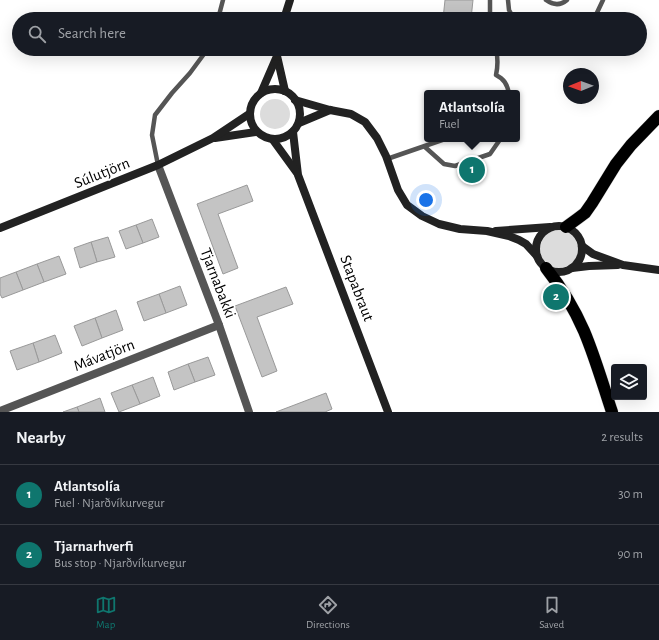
<!DOCTYPE html>
<html lang="en">
<head>
<meta charset="utf-8">
<style>
  :root { --surface:#171b24; --page:#242831; --text:#f1f3f6; --muted:#9ea1a6; --line:#363941; --accent:#0f766e }
  body { margin:0; font-family:"Alegreya Sans",sans-serif; background:var(--page); color:var(--text) }
  .controls { position:absolute; right:12px; bottom:12px; display:grid; overflow:hidden; border-radius:4px; box-shadow:0 4px 16px #0002 }
  .controls button { width:36px; height:36px; display:grid; place-items:center; padding:0; border:0; border-bottom:1px solid var(--line); background:var(--surface); color:var(--text); font:20px sans-serif }
  .compass { position:absolute; left:563px; top:68px; width:36px; height:36px; border-radius:50%; background:var(--surface); box-shadow:0 4px 16px #0002; rotate:269deg }
  .you { position:absolute; left:426px; top:200px; width:14px; height:14px; margin:-10px; border:3px solid #fff; border-radius:50%; background:#1a73e8; box-shadow:0 0 0 6px #1a73e833 }
  .badge { display:grid; place-items:center; width:26px; height:26px; border-radius:50%; background:var(--accent); color:#fff; font-size:13px; font-weight:700 }
  .pin { position:absolute; translate:-50% -50%; border:2px solid #fff; box-shadow:0 1px 4px #0006 }
  .popup { position:absolute; left:424px; top:90px; width:96px; height:52px; box-sizing:border-box; display:grid; place-content:center; border-radius:4px; background:var(--surface); filter:drop-shadow(0 1px 3px #0005); font-size:13px; white-space:nowrap; color:var(--muted) }
  .popup b { font-size:15px; color:var(--text) }
  .popup::after { content:''; position:absolute; left:50%; top:100%; margin-left:-8px; border:8px solid transparent; border-top-color:var(--surface) }
  .list { margin:0; padding:0; list-style:none }
  h2 { display:flex; justify-content:space-between; align-items:center; height:52px; margin:0; padding:0 16px; font-size:17px }
  h2 small { font-size:13px; font-weight:400; color:var(--muted) }
  .list li { display:grid; grid-template-columns:26px 1fr auto; gap:12px; align-items:center; box-sizing:border-box; height:60px; padding:0 16px; border-top:1px solid var(--line) }
  .list b { display:block; font-size:15px; white-space:nowrap }
  .list p { margin:0; font-size:13px; white-space:nowrap; color:var(--muted) }
  .list em { font-size:13px; font-style:normal; color:var(--muted) }
  .icon { flex:none; width:22px; height:22px; fill:none; stroke:currentColor; stroke-width:2; stroke-linecap:round; stroke-linejoin:round }
  .map { position:relative; flex:none; width:659px; height:412px; overflow:hidden }
  .search { position:absolute; background:var(--surface); box-shadow:0 4px 16px #0002; left:12px; right:12px; top:12px; height:44px; display:flex; align-items:center; gap:10px; box-sizing:border-box; padding:0 14px; border-radius:22px; color:var(--muted); font-size:15px }
  .sheet { height:172px; background:var(--surface) }
  nav { display:flex; justify-content:space-around; align-items:center; box-sizing:border-box; height:56px; border-top:1px solid var(--line); background:var(--surface); font-size:11px; color:var(--muted) }
  nav a { display:grid; justify-items:center; gap:2px }
  nav .on { color:var(--accent) }
  .map>svg:first-child { display:block }
</style>
</head>
<body>
<div class="map">
<svg width="659" height="412" viewBox="0 0 659 412">
  <rect width="100%" height="100%" fill="#fff"/>
  <g fill="#dcdcdc">
    <circle cx="275" cy="114" r="15"/>
    <circle cx="559" cy="249" r="19"/>
  </g>
  <g fill="#c4c4c4" stroke="#999">
    <polygon points="445,0 473,0 471,19 443,19"/>
    <polygon points="247,185 253,201 218,214 238,268 223,274 197,204"/>
    <polygon points="152,219 159,237 143,243 136,225"/>
    <polygon points="136,225 143,243 126,249 119,231"/>
    <polygon points="108,237 115,257 97,262 91,242"/>
    <polygon points="91,242 97,262 80,268 74,248"/>
    <polygon points="59,256 66,274 44,282 37,264"/>
    <polygon points="37,264 44,282 23,290 16,272"/>
    <polygon points="16,272 23,290 2,298 0,294 0,278"/>
    <polygon points="180,286 187,305 166,313 159,294"/>
    <polygon points="286,287 293,304 257,317 277,371 262,377 235,306"/>
    <polygon points="159,294 166,313 144,321 137,302"/>
    <polygon points="116,310 123,330 102,338 95,318"/>
    <polygon points="95,318 102,338 82,346 74,326"/>
    <polygon points="55,335 62,353 39,362 33,343"/>
    <polygon points="33,343 39,362 17,370 10,351"/>
    <polygon points="208,357 215,375 195,382 188,364"/>
    <polygon points="188,364 195,382 174,390 168,372"/>
    <polygon points="153,377 160,396 140,404 132,385"/>
    <polygon points="132,385 140,404 119,412 111,393"/>
    <polygon points="326,393 332,409 325,412 276,412"/>
    <polygon points="100,398 105,412 79,412 77,407"/>
    <polygon points="77,407 79,412 63,412"/>
  </g>
  <g fill="none" stroke-linecap="round" stroke-linejoin="round">
    <defs>
      <g id="highway">
        <polyline points="566,227 577,219 585,213 592,203 616,164 631,145 659,116"/>
        <path d="M546 268C561 287 574 308 584 331 595 357 603 385 612 412"/>
      </g>
    </defs>
    <use href="#highway" stroke="#dbdbdb" stroke-width="13"/>
    <g stroke="#555" stroke-width="4.5">
      <polyline points="508,0 509,10 514,19"/>
      <path d="M546 0C553 5 560 6 567 0"/>
      <polyline points="218,19 223,0"/>
      <polyline points="490,19 490,0"/>
      <polyline points="594,19 603,0"/>
      <path d="M496 49C498 58 498 66 496 75 504 79 507 84 509 93"/>
      <polyline points="425,147 444,164 455,166 490,154 499,141 498,139"/>
      <polyline points="387,159 445,139"/>
      <polyline points="158,165 152,135 155,115 172,93 190,73 204,54 207,49"/>
    </g>
    <g stroke="#555" stroke-width="8">
      <polyline points="158,165 219,325 249,412"/>
      <polyline points="0,411 219,325"/>
    </g>
    <g stroke="#222" stroke-width="8">
      <polyline points="284,19 290,0"/>
      <polyline points="277,56 285,91"/>
      <circle cx="275" cy="114" r="25"/>
      <polyline points="261,93 277,56 278,49"/>
      <polyline points="295,100 330,110 351,114 365,122 377,138 386,156 398,190 407,205 422,216 439,224 460,229 487,231 509,236 519,240 526,244 537,256"/>
      <polyline points="299,123 330,110"/>
      <polyline points="293,132 298,175 388,412"/>
      <polyline points="215,138 256,132"/>
      <polyline points="273,140 297,173"/>
      <circle cx="559" cy="249" r="23"/>
      <polyline points="0,228 158,165 213,138 249,114"/>
      <polyline points="496,231 550,227"/>
      <polyline points="582,246 593,254 623,265 659,270"/>
      <polyline points="572,268 589,266 618,265"/>
    </g>
    <use href="#highway" stroke="#000" stroke-width="12"/>
  </g>
  <g text-anchor="middle" dominant-baseline="central" stroke-width="3.5" stroke-linejoin="round" paint-order="stroke">
    <g font-size="16" fill="#000" stroke="#fff">
      <text transform="translate(102 173) rotate(-22)">Súlutjörn</text>
      <text transform="translate(218 283) rotate(69)">Tjarnabakki</text>
      <text transform="translate(357 288) rotate(69)">Stapabraut</text>
      <text transform="translate(104 355) rotate(-21)">Mávatjörn</text>
    </g>
  </g>
</svg>
<div class="controls">
<button><svg class="icon" aria-label="layers" viewBox="0 0 24 24"><path d="M12 4l9 5-9 5-9-5zM3 14l9 5 9-5"/></svg></button>
</div>
<svg class="compass" viewBox="-18 -18 36 36"><path d="M0-13l5 13h-10z" fill="#e53935"/><path d="M0 13l5-13h-10z" fill="#9ea1a6"/></svg>
<div class="you"></div>
<div class="pin badge" style="left:472px;top:170px">1</div>
<div class="popup"><b>Atlantsolía</b>Fuel</div>
<div class="pin badge" style="left:556px;top:297px">2</div>
<div class="search"><svg class="icon" aria-label="search" viewBox="0 0 24 24"><circle cx="10" cy="10" r="6"/><path d="M15 15l6 6"/></svg>Search here</div>
</div>
<section class="sheet">
<h2>Nearby<small>2 results</small></h2>
<ul class="list">
<li><span class="badge">1</span><div><b>Atlantsolía</b><p>Fuel · Njarðvíkurvegur</p></div><em>30 m</em></li>
<li><span class="badge">2</span><div><b>Tjarnarhverfi</b><p>Bus stop · Njarðvíkurvegur</p></div><em>90 m</em></li>
</ul>
</section>
<nav>
<a class="on"><svg class="icon" aria-label="map" viewBox="0 0 24 24"><path d="M3 6l6-2 6 2 6-2v14l-6 2-6-2-6 2zM9 4v14M15 6v14"/></svg>Map</a>
<a><svg class="icon" aria-label="directions" viewBox="0 0 24 24"><path d="M12 3l9 9-9 9-9-9zM9 14v-3h6M13 9l2 2-2 2"/></svg>Directions</a>
<a><svg class="icon" aria-label="saved" viewBox="0 0 24 24"><path d="M7 4h10v16l-5-4-5 4z"/></svg>Saved</a>
</nav>
</body>
</html>
